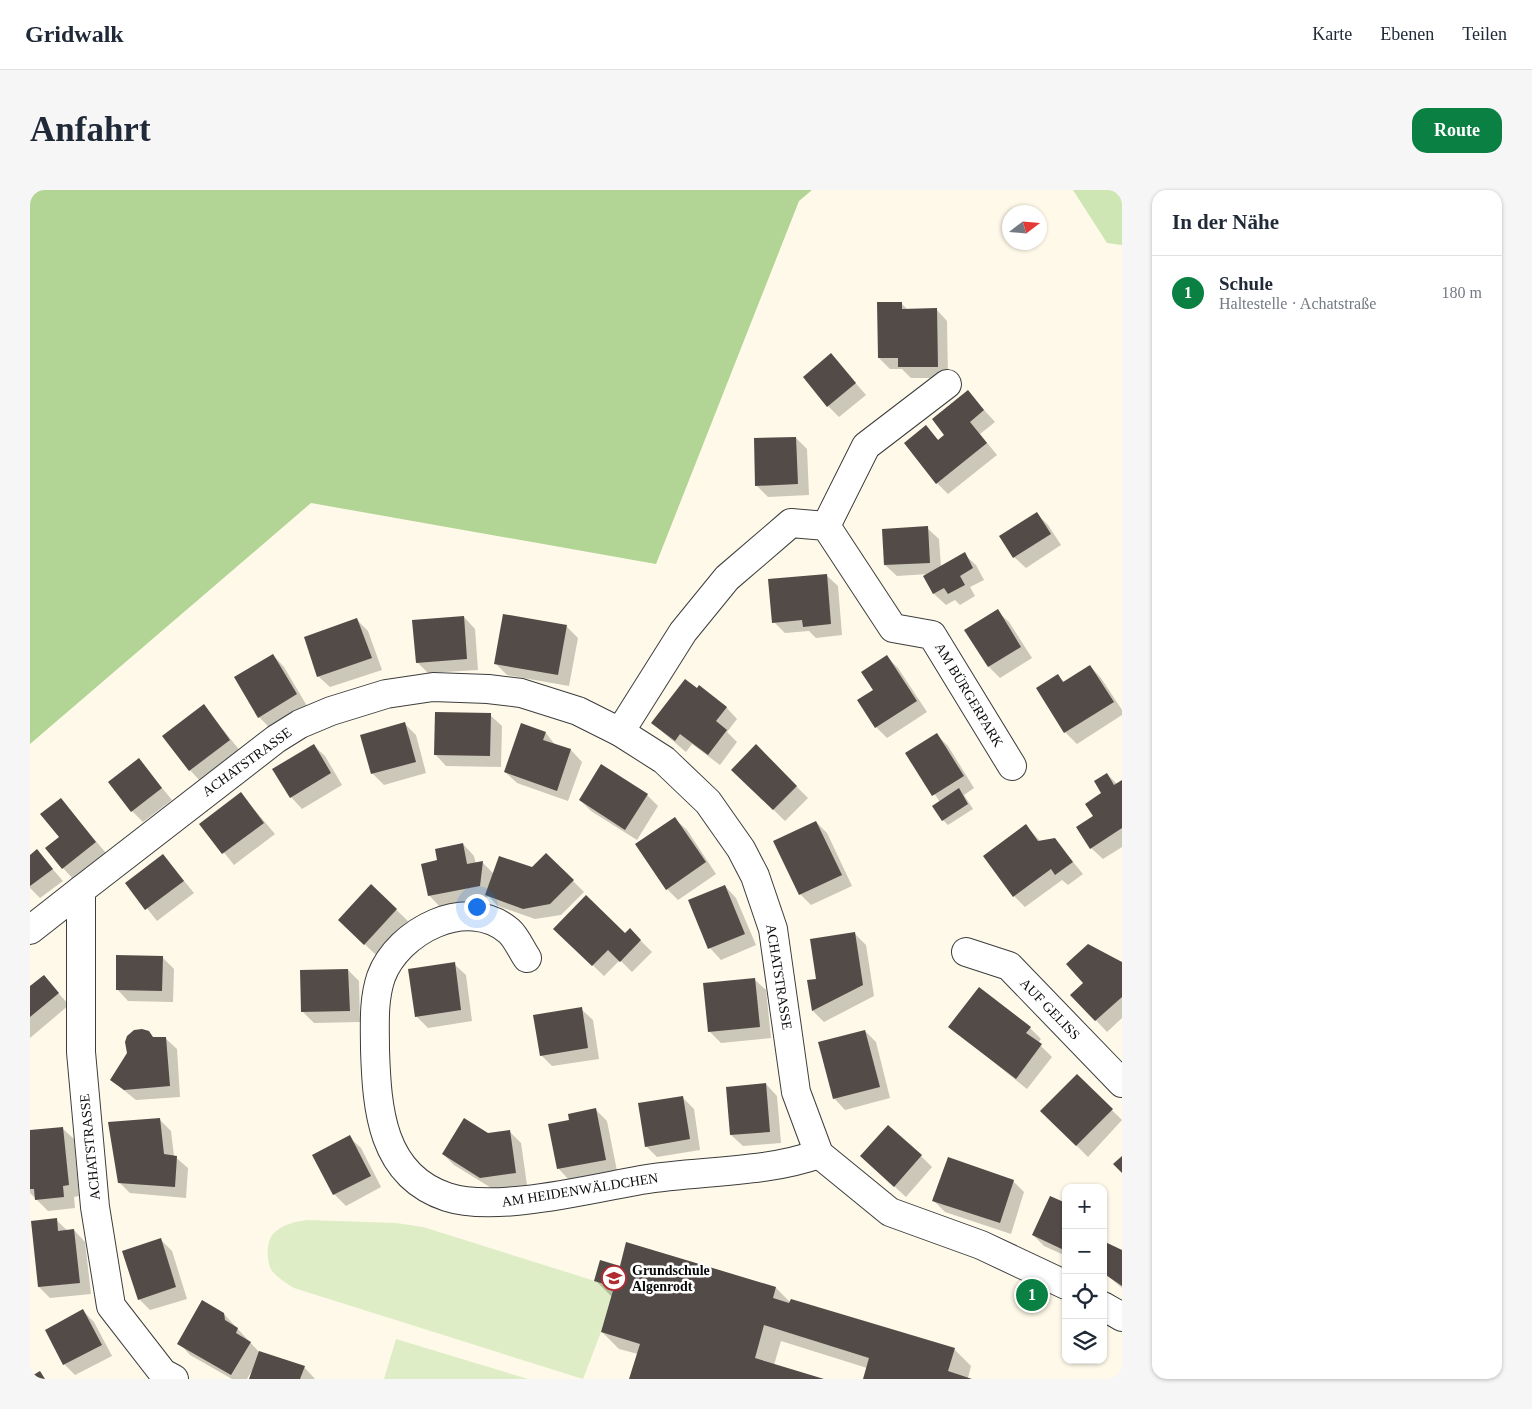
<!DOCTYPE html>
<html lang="de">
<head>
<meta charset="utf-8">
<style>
  :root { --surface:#fff; --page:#f6f6f7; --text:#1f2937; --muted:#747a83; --line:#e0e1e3; --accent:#0b8043 }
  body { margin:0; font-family:Georgia,serif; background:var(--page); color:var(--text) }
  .controls { position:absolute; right:15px; bottom:15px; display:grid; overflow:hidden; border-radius:10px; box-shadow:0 1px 4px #0004 }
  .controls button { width:45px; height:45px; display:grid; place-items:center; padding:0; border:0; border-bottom:1px solid var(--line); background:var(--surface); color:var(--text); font:25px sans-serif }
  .compass { position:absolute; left:972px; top:15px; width:45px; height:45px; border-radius:50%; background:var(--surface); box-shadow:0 1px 4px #0004; rotate:74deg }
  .you { position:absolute; left:446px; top:716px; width:18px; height:18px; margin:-12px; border:4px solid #fff; border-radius:50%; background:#1a73e8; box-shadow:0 0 0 8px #1a73e833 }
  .badge { display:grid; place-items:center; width:32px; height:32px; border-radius:50%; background:var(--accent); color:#fff; font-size:16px; font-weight:700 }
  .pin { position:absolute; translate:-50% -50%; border:2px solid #fff; box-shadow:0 1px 5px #0006 }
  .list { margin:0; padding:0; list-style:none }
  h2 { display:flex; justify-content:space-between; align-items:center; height:65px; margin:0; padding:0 20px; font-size:21px }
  h2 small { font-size:16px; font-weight:400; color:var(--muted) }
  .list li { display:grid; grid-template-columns:32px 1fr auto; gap:15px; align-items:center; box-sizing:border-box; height:75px; padding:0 20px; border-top:1px solid var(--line) }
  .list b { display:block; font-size:19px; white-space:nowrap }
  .list p { margin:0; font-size:16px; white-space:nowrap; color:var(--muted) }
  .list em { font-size:16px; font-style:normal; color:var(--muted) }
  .icon { flex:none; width:28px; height:28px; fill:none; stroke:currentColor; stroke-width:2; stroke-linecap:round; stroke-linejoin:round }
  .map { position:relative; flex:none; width:1092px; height:1189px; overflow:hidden; border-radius:15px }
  header { display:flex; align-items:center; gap:30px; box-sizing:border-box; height:70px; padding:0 25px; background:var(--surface); border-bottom:1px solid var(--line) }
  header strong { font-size:24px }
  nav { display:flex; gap:28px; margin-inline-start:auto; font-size:18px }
  .intro { display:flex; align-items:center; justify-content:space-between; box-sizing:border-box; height:120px; padding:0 30px }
  h1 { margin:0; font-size:35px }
  .button { padding:12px 22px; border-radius:15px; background:var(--accent); color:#fff; font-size:18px; font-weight:700 }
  main { display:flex; gap:30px; padding:0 30px }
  aside { flex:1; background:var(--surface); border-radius:15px; box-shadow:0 1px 4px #0004 }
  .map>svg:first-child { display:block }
</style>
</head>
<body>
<header>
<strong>Gridwalk</strong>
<nav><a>Karte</a><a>Ebenen</a><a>Teilen</a></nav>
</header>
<div class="intro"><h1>Anfahrt</h1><a class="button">Route</a></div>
<main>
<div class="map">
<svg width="1092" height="1189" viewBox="0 0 1092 1189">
  <rect width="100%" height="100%" fill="#fef9e8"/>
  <polygon fill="#cee5b4" points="1043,0 1092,0 1092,55 1077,53"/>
  <polygon fill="#b2d595" points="0,0 782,0 769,11 626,374 281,313 0,554"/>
  <g fill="#dfedc6">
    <path d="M277 1030 366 1033 393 1037 584 1097 571 1142 553 1189 264 1098C256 1093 248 1088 242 1081 236 1072 236 1050 244 1043 253 1034 265 1032 277 1030Z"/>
    <polygon points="366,1149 498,1189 354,1189"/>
  </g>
  <g fill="#0003">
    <polygon points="871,113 878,120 906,119 917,131 918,188 881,188 872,179 860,179 849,168"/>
    <polygon points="801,165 836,205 809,227 798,216"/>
    <polygon points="938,202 965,232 950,244 967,265 918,304 907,293 896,237 909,251 916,245"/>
    <polygon points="766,248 777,259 779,305 738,307 726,295"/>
    <polygon points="1007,324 1018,335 1031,355 996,378 984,367"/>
    <polygon points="897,338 909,349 911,377 934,364 946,375 954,390 940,397 945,406 930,415 925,410 916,415 904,404 895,387 899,384 867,386 855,375"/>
    <polygon points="796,385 808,396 812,445 786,448 779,441 755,443 744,432"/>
    <polygon points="967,421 979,432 1002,468 970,488 959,477"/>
    <polygon points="434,427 445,439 448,480 398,483 387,472"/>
    <polygon points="327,430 338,441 352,480 300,497 288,486"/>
    <polygon points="537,437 548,448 539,496 477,485 466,474"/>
    <polygon points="243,465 254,477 277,516 240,538 229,527"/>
    <polygon points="857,467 868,478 897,522 857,548 846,537 845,501"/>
    <polygon points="1060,476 1071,488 1092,520 1092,525 1047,554 1035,542 1008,499 1028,486 1035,493"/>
    <polygon points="174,516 211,562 171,592 160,580"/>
    <polygon points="696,517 707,529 697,542 707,552 690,575 662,554 656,562 622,533"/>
    <polygon points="460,525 472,536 471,577 416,576 405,564"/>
    <polygon points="375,534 386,545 396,583 354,595 342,583"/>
    <polygon points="516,543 526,556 541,560 552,572 538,611 487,593 475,582"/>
    <polygon points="907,545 918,556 944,598 934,605 943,619 918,635 913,630 910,612 877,564"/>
    <polygon points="283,555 295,566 312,595 272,619 261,607"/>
    <polygon points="726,556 778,608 755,631 703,580"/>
    <polygon points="109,570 142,610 113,632 102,621"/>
    <polygon points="1077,584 1087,594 1092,591 1092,657 1073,669 1061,658 1064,627"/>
    <polygon points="211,604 245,644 204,675 171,634"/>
    <polygon points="617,605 628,616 607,650 561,621 550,610"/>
    <polygon points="31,610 76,663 44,690 33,678"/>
    <polygon points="645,629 657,640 686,684 648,710 637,699"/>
    <polygon points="786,632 797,643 822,696 781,715 770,704"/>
    <polygon points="996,636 1011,652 1024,649 1053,684 1038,695 1032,690 995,717 984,706"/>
    <polygon points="433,654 444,666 446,674 453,673 464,684 502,679 516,664 554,702 531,725 505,729 468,716 459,707 410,717 399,705 409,671"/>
    <polygon points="7,661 33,691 10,708 0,698 0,666"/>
    <polygon points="133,665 164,703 127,731 97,693"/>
    <polygon points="341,696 378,731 346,765 321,741"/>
    <polygon points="695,696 706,708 726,755 691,770 680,758 660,711"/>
    <polygon points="525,739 595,745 600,740 622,762 602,782 590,770 574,786"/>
    <polygon points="825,744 836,755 844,806 794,832 783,821 779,791 788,790"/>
    <polygon points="1059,755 1092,773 1092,828 1077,842 1042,805 1055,793"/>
    <polygon points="133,768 144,779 143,812 98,811 87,799"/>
    <polygon points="424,774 436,785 442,831 398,838 386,826"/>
    <polygon points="318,780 329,791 330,832 284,833 273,822"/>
    <polygon points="13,786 39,815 0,848 0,798"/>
    <polygon points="724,789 736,800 741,848 691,853 680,842"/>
    <polygon points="551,819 563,830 569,869 522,876 511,865"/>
    <polygon points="920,837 1000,838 1011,849 1008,853 1022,867 997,899"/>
    <polygon points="835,841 846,852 860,908 815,920 804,908"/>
    <polygon points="135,848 147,859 150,907 106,910 81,890 99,863 124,849"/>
    <polygon points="1047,886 1092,930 1058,967 1012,921"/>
    <polygon points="736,894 747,906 751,953 713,956 701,945"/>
    <polygon points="652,907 664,919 670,960 627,967 616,956"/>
    <polygon points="566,920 577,931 587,981 539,990 528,978"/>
    <polygon points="130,930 141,941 144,966 158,978 156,1008 100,1003 89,992"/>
    <polygon points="32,938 44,949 49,1006 44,1007 45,1018 18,1021 0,1003 0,941"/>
    <polygon points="479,941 491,953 497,995 463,999 424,975 413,964 458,944"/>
    <polygon points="319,947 331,958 351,997 316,1016 304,1004 284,966"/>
    <polygon points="891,966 902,977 876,1007 843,977"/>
    <polygon points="983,991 994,1002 981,1044 915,1022 904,1011"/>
    <polygon points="1036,1015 1036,1066 1014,1056 1003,1045"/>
    <polygon points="26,1030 38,1041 44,1040 55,1052 61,1104 20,1108 9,1097"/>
    <polygon points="130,1049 142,1061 157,1109 120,1120 109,1109"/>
    <polygon points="1092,1062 1092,1098 1073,1082"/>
    <polygon points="590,1078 746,1098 761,1113 924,1159 941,1176 938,1188 940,1189 834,1189 837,1178 751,1151 744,1175 791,1189 601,1189 608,1164 589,1159 572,1142 582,1107 565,1090"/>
    <polygon points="53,1121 64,1132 82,1166 45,1185 34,1174"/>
    <polygon points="194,1124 230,1163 274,1177 285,1189 221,1189 223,1179 217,1189 202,1189 160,1165 149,1153"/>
  </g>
  <g fill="#524b47">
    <polygon points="847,112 872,112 872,119 907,118 908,177 868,177 868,168 848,168"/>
    <polygon points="801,163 826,193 797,217 773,187"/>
    <polygon points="938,200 954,220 940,232 957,253 906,294 874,253 896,235 908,250 914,245 902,229"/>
    <polygon points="766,247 768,294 725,296 724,248"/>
    <polygon points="1007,322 1021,344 983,368 969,346"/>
    <polygon points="898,336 900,373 854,375 852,339"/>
    <polygon points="935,362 943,378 930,386 935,395 918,404 914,398 903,404 893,386"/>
    <polygon points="797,384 801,434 773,437 772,430 742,433 738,389"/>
    <polygon points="968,419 991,457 958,477 934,440"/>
    <polygon points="473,424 537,435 528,485 464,474"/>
    <polygon points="434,426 437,469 386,473 382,430"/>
    <polygon points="327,428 342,468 287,487 274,447"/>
    <polygon points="243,464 267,504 228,528 204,487"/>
    <polygon points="857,465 887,511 845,538 827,510 843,500 831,482"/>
    <polygon points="1060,475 1084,512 1034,543 1006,498 1028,484 1033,492"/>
    <polygon points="655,489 667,498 669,495 697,517 686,531 697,540 678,565 650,544 645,551 621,533"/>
    <polygon points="174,514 200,550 159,581 132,546"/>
    <polygon points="405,522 461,523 460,566 404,565"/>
    <polygon points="375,532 386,572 341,584 330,545"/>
    <polygon points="491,533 516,542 513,550 541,559 527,601 474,582"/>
    <polygon points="907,543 934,586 902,606 875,563"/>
    <polygon points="284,554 301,583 260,608 242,579"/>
    <polygon points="726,554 767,596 743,620 701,580"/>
    <polygon points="109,568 132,598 101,622 78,592"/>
    <polygon points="571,574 618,604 595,640 549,610"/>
    <polygon points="1077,583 1084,595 1092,590 1092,638 1060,659 1046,637 1063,626 1055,614 1071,603 1064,591"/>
    <polygon points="929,598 938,614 912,631 902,616"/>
    <polygon points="211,602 234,633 192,664 169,634"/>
    <polygon points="31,608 66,652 32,679 15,658 29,647 10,624"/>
    <polygon points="645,627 676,672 636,700 605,654"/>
    <polygon points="786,631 812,685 769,705 743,651"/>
    <polygon points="996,634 1008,651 1025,648 1043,672 1025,685 1021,679 983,707 953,666"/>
    <polygon points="433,653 437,674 453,671 450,696 398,706 391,674 407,670 405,659"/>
    <polygon points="7,659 23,679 0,696 0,665"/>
    <polygon points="516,663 544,690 520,714 493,719 455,705 469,666 502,677"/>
    <polygon points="133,664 154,691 115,720 95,693"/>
    <polygon points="341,694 367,719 334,755 308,730"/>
    <polygon points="695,695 715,744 678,759 658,710"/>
    <polygon points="556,705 595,743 600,738 611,750 590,772 578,760 562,776 523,739"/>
    <polygon points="825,742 833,795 782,821 777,790 786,789 780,749"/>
    <polygon points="1058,754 1092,772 1092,807 1065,831 1040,805 1053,793 1036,774"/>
    <polygon points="86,765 133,766 132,801 86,800"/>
    <polygon points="425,772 431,820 385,827 378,779"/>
    <polygon points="318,779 320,821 271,822 270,780"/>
    <polygon points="14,785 29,803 0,827 0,796"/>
    <polygon points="725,788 730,837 678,842 673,793"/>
    <polygon points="949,797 1001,837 996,843 1012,854 986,889 918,837"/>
    <polygon points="552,817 558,858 510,866 503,825"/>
    <polygon points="112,839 119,841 123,847 136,847 140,896 94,900 80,890 97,863 95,852 97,846 104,840"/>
    <polygon points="835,840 850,897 803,909 788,852"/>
    <polygon points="1047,884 1083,919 1046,956 1010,921"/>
    <polygon points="736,893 740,942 700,945 696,897"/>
    <polygon points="653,906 660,949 615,957 608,913"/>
    <polygon points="566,918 576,970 527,979 518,934 539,930 538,924"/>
    <polygon points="130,928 134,964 147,966 145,997 88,993 78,932"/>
    <polygon points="434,928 458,943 480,940 486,983 450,988 412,964"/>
    <polygon points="858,935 892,965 864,997 830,966"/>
    <polygon points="33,937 39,995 33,996 34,1007 5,1010 4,999 0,999 0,940"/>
    <polygon points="320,945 341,986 303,1005 282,965"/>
    <polygon points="1092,966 1092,983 1083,974"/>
    <polygon points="918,967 984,990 970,1033 902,1011"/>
    <polygon points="1020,1006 1036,1013 1036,1061 1002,1045"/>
    <polygon points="27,1028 28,1041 44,1039 50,1093 8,1097 1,1031"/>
    <polygon points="131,1048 146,1097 108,1110 92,1061"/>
    <polygon points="1073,1051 1092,1060 1092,1096 1073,1083"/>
    <polygon points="596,1052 746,1097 743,1108 759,1113 761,1109 925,1158 918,1181 942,1189 833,1189 839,1168 734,1135 725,1168 794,1189 599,1189 610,1154 571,1142 584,1097 564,1091 570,1070 590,1076"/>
    <polygon points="172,1110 194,1123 195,1130 208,1138 206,1143 221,1152 201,1185 147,1154"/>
    <polygon points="53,1119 72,1155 33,1175 15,1140"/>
    <polygon points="229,1161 275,1176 270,1189 219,1189"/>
    <polygon points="10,1181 15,1189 0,1189 0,1187"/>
  </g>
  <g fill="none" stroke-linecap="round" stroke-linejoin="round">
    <defs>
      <g id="minor">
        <polyline points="796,336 836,256 917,194"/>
        <polyline points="590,542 653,442 697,388 761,333 796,336 863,438 902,445 982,576"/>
        <polyline points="0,740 51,700"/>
        <polyline points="936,762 979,776 1092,893"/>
        <path d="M497 768C491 759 486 747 479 741 437 705 368 741 351 787 343 811 345 835 345 860 347 919 351 985 417 1007 465 1023 560 999 611 990 670 980 732 984 789 964"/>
        <polyline points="1073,1116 1092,1127"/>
        <polyline points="144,1189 133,1183 81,1116 65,1017 51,862 51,700 246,549 270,534 301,521 356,504 403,497 458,499 491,503 548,521 590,542 634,570 678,612 711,659 725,686 743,739 766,902 789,964 860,1022 951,1055 1036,1095"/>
      </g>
    </defs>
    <use href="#minor" stroke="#3d3d3d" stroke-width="30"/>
    <use href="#minor" stroke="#fff" stroke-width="28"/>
  </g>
  <defs>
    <symbol id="school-ring" viewBox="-11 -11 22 22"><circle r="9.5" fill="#fff" stroke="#b12b31" stroke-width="1.5"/><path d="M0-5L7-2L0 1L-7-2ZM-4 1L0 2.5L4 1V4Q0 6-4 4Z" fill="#b12b31"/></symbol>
  </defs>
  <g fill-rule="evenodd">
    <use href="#school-ring" x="570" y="1074" width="28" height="28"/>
  </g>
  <g text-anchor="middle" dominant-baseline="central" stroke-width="5" stroke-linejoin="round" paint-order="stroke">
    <g font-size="14" fill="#0a0a0a" stroke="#fff">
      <text transform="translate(939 505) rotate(59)">AM BÜRGERPARK</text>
      <text transform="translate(217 572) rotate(-36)">ACHATSTRASSE</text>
      <text transform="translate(749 787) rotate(81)">ACHATSTRASSE</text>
      <text transform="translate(1020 819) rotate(46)">AUF GELISS</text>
      <text transform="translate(60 957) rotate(-96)">ACHATSTRASSE</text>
      <text transform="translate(550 1000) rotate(-9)">AM HEIDENWÄLDCHEN</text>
    </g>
    <g font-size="14" font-weight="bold" fill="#0a0a0a" stroke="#fff" text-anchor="start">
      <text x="602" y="1080">Grundschule<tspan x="602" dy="16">Algenrodt</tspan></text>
    </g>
  </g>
</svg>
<div class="controls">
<button>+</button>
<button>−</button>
<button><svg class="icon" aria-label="locate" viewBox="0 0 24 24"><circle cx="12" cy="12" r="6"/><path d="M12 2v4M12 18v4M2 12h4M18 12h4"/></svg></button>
<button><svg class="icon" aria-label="layers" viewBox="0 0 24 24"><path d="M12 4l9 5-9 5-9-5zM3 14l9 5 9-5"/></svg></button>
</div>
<svg class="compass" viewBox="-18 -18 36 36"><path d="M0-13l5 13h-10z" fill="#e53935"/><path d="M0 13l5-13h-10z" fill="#747a83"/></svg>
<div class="you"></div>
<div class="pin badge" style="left:1002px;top:1105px">1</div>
</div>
<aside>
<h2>In der Nähe<small></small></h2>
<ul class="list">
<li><span class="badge">1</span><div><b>Schule</b><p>Haltestelle · Achatstraße</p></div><em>180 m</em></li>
</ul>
</aside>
</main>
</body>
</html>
